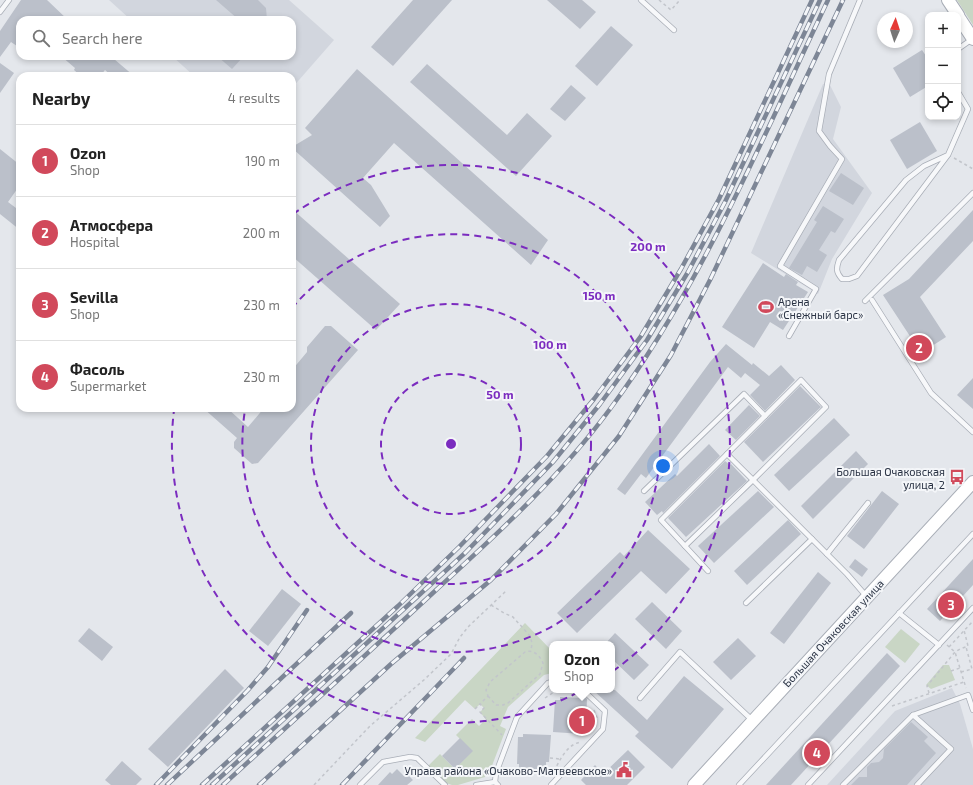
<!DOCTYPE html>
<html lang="en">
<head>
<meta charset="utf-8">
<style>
  :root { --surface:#fff; --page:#f6f6f6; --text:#222; --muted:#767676; --line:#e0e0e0; --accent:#d1495b }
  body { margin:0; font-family:"Exo 2",sans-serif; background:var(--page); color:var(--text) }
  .controls { position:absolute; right:12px; top:12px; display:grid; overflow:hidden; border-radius:8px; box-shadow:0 2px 6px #0003 }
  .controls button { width:36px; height:36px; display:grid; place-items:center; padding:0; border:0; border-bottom:1px solid var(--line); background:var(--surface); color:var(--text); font:20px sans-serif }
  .compass { position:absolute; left:877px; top:12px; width:36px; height:36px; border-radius:50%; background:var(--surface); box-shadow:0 2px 6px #0003; rotate:3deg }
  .you { position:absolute; left:663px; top:466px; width:14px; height:14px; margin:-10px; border:3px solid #fff; border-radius:50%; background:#1a73e8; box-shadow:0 0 0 6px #1a73e833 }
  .badge { display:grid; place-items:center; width:26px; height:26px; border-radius:50%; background:var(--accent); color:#fff; font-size:13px; font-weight:700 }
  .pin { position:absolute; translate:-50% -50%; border:2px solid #fff; box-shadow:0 1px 4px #0006 }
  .popup { position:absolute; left:549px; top:641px; width:66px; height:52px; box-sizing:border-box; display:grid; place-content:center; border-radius:8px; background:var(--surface); filter:drop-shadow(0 1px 3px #0005); font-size:13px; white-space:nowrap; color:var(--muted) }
  .popup b { font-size:15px; color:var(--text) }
  .popup::after { content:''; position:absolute; left:50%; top:100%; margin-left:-8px; border:8px solid transparent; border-top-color:var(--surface) }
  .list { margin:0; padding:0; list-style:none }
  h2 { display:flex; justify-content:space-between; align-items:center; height:52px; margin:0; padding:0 16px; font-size:17px }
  h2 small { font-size:13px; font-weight:400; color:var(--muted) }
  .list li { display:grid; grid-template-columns:26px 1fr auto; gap:12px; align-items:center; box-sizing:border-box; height:72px; padding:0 16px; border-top:1px solid var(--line) }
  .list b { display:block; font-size:15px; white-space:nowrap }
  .list p { margin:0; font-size:13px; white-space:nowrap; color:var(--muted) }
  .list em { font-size:13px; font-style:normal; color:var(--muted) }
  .icon { flex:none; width:22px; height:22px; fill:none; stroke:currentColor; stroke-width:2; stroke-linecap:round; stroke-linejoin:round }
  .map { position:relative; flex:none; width:973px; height:785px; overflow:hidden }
  .search { position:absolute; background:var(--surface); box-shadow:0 2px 6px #0003; left:16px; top:16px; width:280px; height:44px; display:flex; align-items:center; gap:10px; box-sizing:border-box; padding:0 14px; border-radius:12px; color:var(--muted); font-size:15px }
  .panel { position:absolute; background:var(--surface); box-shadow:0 2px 6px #0003; left:16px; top:72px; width:280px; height:340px; border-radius:12px }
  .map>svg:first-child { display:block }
</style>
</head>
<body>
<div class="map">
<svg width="973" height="785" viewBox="0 0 973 785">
  <rect width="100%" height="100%" fill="#e4e7ec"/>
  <g fill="#d2d6de">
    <polygon points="109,0 289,0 334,40 292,88 292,76 194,76 172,56 292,56 292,20 131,20"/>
    <polygon points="823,84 830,85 841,107 833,139 872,193 832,259 818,294 751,253"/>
    <polygon points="952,688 960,704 973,749 973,785 827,785 895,711"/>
  </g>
  <g fill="#c9d6c5">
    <polygon points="957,0 973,0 973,25"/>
    <polygon points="525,623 552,651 552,673 544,675 508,707 500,726 506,729 490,771 485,777 458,785 452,785 446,783 427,767 440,754 455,769 472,751 456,735 472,719 479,726 484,721 487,721 480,712 484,708 480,704 475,709 465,700 425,742 415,738"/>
    <polygon points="901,629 920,644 905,663 885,647"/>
    <polygon points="943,665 949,665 955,680 931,689 926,685"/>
  </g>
  <g fill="#bbc0ca">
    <polygon points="21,0 47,0 68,20 20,20 20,48 11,42 0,57 0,31"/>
    <polygon points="216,0 258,0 266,8 267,20 239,20"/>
    <polygon points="413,0 452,0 393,66 371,47"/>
    <polygon points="547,0 582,0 596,12 580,29"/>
    <polygon points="611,26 633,45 597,86 575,66"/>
    <polygon points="922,50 928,59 928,86 910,97 893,68"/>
    <polygon points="61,56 117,56 114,59 134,76 112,76 105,70 100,76 81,76 74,70 75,68"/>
    <polygon points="217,56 244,56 232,69"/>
    <polygon points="0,63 14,73 0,93"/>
    <polygon points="427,64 507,135 527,113 552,136 516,176 410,82"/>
    <polygon points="357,69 548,240 531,265 394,143 363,178 371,185 390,216 380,227 292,148 292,147 312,135 305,128"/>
    <polygon points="571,85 586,98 565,121 550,109"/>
    <polygon points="920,122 937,151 907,169 890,140"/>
    <polygon points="0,149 20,165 20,185 8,202 20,211 20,230 0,214"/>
    <polygon points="841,173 864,188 853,205 829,191"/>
    <polygon points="823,206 844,219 835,233 831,231 819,250 827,255 817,272 807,266 802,275 789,268 817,222 814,220"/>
    <polygon points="292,209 400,304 376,330 292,256"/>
    <polygon points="973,210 973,241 920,297 946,337 921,353 883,295 909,279"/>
    <polygon points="763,263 784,277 786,274 798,282 796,285 808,292 783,330 770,322 754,348 722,327"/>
    <polygon points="325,326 331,326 358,350 258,463 252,464 234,448 234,442 237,438 203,408 227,408 248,427 264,408 292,408 292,370 307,352 307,347"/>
    <polygon points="726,344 752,365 753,363 769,376 781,365 795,380 765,411 750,395 760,385 745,373 741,378 728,367 646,478 641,474 625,495 617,489 710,362"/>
    <polygon points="973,378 973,409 957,395"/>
    <polygon points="800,386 821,407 763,462 744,442"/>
    <polygon points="749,405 760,416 736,440 725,430"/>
    <polygon points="834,418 850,435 789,491 774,475"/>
    <polygon points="709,444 720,456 663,513 662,511 657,515 645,502 675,474 677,476"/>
    <polygon points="856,451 868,464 813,519 801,506"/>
    <polygon points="725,461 730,465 731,464 747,481 686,537 668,518"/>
    <polygon points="758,491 774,507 714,563 698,546"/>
    <polygon points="882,491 899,504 864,549 847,536"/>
    <polygon points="788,520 801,534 747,585 734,571"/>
    <polygon points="648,530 690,569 666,594 641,571 577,633 557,613 620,552 624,556"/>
    <polygon points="855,559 868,569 862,577 849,567"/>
    <polygon points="973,559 973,585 940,621 927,609"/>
    <polygon points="818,572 831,583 784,644 770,633"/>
    <polygon points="282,589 301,604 268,646 249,631"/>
    <polygon points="652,602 682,631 666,649 635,619"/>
    <polygon points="89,628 113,647 102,661 78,641"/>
    <polygon points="615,633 649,665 634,680 612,659 612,644 605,644"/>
    <polygon points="738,638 756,656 731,680 713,662"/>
    <polygon points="887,653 900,666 791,785 766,785"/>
    <polygon points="225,669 244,688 168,767 148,749"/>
    <polygon points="684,676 724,709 672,769 635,736 639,732 593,690 615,690 647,720"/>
    <polygon points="560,697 586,698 587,699 586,725 583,725 582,734 553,732 555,700 560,700"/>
    <polygon points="911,722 928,737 924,741 936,753 907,785 851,785 859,777 867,777 867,767 871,763 879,762 883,758 884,749"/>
    <polygon points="523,734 551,735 549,762 546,762 546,771 519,770 519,764 517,764 518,737 523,737"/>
    <polygon points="460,738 473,751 455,769 442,756"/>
    <polygon points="628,750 645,767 627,785 586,785 581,780 595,765 603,774"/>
    <polygon points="122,761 142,779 136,785 111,785 105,780"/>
    <polygon points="397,769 404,776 407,774 413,780 407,785 378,785 390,772 392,774"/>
  </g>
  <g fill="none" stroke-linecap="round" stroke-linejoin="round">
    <defs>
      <g id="lane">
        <polyline points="641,0 674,30"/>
        <polyline points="0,12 9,0"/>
        <polyline points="958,49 968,42"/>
        <path d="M948 155 924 166 906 180 839 260C836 269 836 272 842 279H849L857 276 948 155 968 109 958 92"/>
        <polyline points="872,300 931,393 973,432"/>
        <polyline points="865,301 973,193"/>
        <polyline points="789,336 816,289 780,266 842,159 830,146 819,131 829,74 860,0"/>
        <polyline points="644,491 744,394 765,416"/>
        <polyline points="685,546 753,480 826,407 801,380 727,454"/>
        <polyline points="827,554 868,503"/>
        <polyline points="708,571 661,520 727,454 847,574 867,597"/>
        <polyline points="746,603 812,539"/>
        <polyline points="899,613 939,645"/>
        <polyline points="640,698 680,652 752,720"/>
        <polyline points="913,715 951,749 917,785"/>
        <polyline points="495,782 496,773 517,717 548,683 552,682"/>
        <polyline points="360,785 383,762 410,757 417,758 445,785"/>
        <polyline points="476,785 495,782 498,785"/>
        <polyline points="551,785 603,729 605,711 583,690"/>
        <polyline points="739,785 973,534"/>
        <polyline points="808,785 973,608"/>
        <polyline points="843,785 913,715 968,695 973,710"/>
      </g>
      <g id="secondary">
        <polyline points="948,0 958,15"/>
        <polyline points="958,16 973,39"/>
        <polyline points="694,785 973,482"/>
      </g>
    </defs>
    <use href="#lane" stroke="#a9aeb7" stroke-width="6"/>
    <use href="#secondary" stroke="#a9aeb7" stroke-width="14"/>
    <g stroke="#c2c5cb" stroke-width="1.5" stroke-dasharray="3 3" stroke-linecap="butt">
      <polyline points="659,0 671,10 680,0"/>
      <polyline points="954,158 973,169"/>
      <polyline points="491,605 504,613 513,617 530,636 532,643 531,651"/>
      <polyline points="947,645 955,652 966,688"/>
      <polyline points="949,647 973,621"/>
      <polyline points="951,671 960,668"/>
      <polyline points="961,672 972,669 966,647"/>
      <polyline points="929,693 927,686 955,652 960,649 968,646 964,630"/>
      <path d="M488 696 496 705H503L508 703 540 674 543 663C540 656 534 649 525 652L490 682 486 690 488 696 480 704 484 708 480 712 502 735"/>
      <polyline points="545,698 557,690"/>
      <polyline points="892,706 964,682"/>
      <polyline points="475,709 480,704"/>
      <polyline points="594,710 597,718"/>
      <polyline points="586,719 597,719"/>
      <polyline points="550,758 560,759"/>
      <path d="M554 771C560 760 567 744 581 742"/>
      <polyline points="314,785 370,726 425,679 451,654 460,637 469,626 506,591"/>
    </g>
    <use href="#lane" stroke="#f7f8fa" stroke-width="4.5"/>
    <use href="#secondary" stroke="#fff" stroke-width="12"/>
    <defs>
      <g id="rail">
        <polyline points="156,785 248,690 268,667 307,610"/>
        <polyline points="167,785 351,613"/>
        <polyline points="202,785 398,606 459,547 547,456 594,399 641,336 681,269 719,199 812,0"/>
        <polyline points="212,785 465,553 553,462 600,404 647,340 688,272 725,202 820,0"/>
        <path d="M223 785C294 720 365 656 435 591 497 534 560 477 610 409 702 285 762 139 828 0"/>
        <polyline points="259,785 391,664 491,580 556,514 619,436 671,355 710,280 843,0"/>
        <polyline points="342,785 464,658"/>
      </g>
    </defs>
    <use href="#rail" stroke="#7d8696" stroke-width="4.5"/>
    <use href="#rail" stroke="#f4f6f9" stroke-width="3" stroke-dasharray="9" stroke-linecap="butt"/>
  </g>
  <g fill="none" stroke="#7b2cbf" stroke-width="2" stroke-dasharray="7 5">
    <circle cx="451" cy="444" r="70"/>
    <circle cx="451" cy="444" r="140"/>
    <path d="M292 308A209 209 0 1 1 245 410"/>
    <path d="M293 214A279 279 0 1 1 174 410"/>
  </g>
  <defs>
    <symbol id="stadium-bare" viewBox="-9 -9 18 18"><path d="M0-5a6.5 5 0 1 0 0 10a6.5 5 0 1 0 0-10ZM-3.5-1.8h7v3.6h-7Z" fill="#d1495b" stroke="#f4f6f9" stroke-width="2.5" paint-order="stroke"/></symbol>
    <symbol id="bus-bare" viewBox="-9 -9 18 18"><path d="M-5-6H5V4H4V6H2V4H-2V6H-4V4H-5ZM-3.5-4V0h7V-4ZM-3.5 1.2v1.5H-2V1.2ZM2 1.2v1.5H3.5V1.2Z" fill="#d1495b" stroke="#f4f6f9" stroke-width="2.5" paint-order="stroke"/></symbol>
    <symbol id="civic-bare" viewBox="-9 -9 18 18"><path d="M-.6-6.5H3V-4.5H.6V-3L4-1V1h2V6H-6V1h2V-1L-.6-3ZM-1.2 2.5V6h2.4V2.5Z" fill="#d1495b" stroke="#f4f6f9" stroke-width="2.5" paint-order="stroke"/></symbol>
  </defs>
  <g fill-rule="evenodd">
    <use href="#stadium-bare" x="755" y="296" width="22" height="22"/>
    <use href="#bus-bare" x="946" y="466" width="22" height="22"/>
    <use href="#civic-bare" x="613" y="759" width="22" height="22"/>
  </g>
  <g text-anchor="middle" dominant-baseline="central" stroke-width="4" stroke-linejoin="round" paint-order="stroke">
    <g font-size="11" fill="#2b3445" stroke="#f4f6f9" text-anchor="end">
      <text x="778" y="301" text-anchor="start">Арена<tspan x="778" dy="13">«Снежный барс»</tspan></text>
      <text x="945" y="471">Большая Очаковская<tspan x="945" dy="13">улица, 2</tspan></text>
      <text x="612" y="770">Управа района «Очаково-Матвеевское»</text>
    </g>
    <g font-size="11" fill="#2b3445" stroke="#f4f6f9">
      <text transform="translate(833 633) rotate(-47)">Большая Очаковская улица</text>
    </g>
  </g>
  <circle cx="451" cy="444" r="6" fill="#7b2cbf" stroke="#f4f6f9" stroke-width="2"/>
  <g font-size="12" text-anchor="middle" font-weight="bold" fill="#7b2cbf" stroke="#f4f6f9" stroke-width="4" stroke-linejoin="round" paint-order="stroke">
    <text x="648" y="251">200 m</text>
    <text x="599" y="300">150 m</text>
    <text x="550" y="349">100 m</text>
    <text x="500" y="399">50 m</text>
  </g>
</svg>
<div class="controls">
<button>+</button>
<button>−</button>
<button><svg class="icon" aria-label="locate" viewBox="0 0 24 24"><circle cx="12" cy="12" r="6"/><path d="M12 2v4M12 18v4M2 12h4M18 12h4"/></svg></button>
</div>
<svg class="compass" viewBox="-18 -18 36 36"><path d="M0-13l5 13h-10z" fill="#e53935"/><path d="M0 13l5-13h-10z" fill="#767676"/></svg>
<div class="you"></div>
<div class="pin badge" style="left:582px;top:721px">1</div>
<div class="popup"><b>Ozon</b>Shop</div>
<div class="pin badge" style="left:919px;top:348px">2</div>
<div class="pin badge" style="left:951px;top:605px">3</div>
<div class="pin badge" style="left:817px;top:753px">4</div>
<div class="search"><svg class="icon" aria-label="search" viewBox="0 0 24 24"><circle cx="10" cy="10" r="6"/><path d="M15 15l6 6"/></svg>Search here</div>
<section class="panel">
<h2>Nearby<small>4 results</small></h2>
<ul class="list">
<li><span class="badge">1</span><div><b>Ozon</b><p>Shop</p></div><em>190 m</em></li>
<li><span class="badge">2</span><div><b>Атмосфера</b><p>Hospital</p></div><em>200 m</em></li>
<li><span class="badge">3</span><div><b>Sevilla</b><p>Shop</p></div><em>230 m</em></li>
<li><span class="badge">4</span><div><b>Фасоль</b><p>Supermarket</p></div><em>230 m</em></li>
</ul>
</section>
</div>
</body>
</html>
